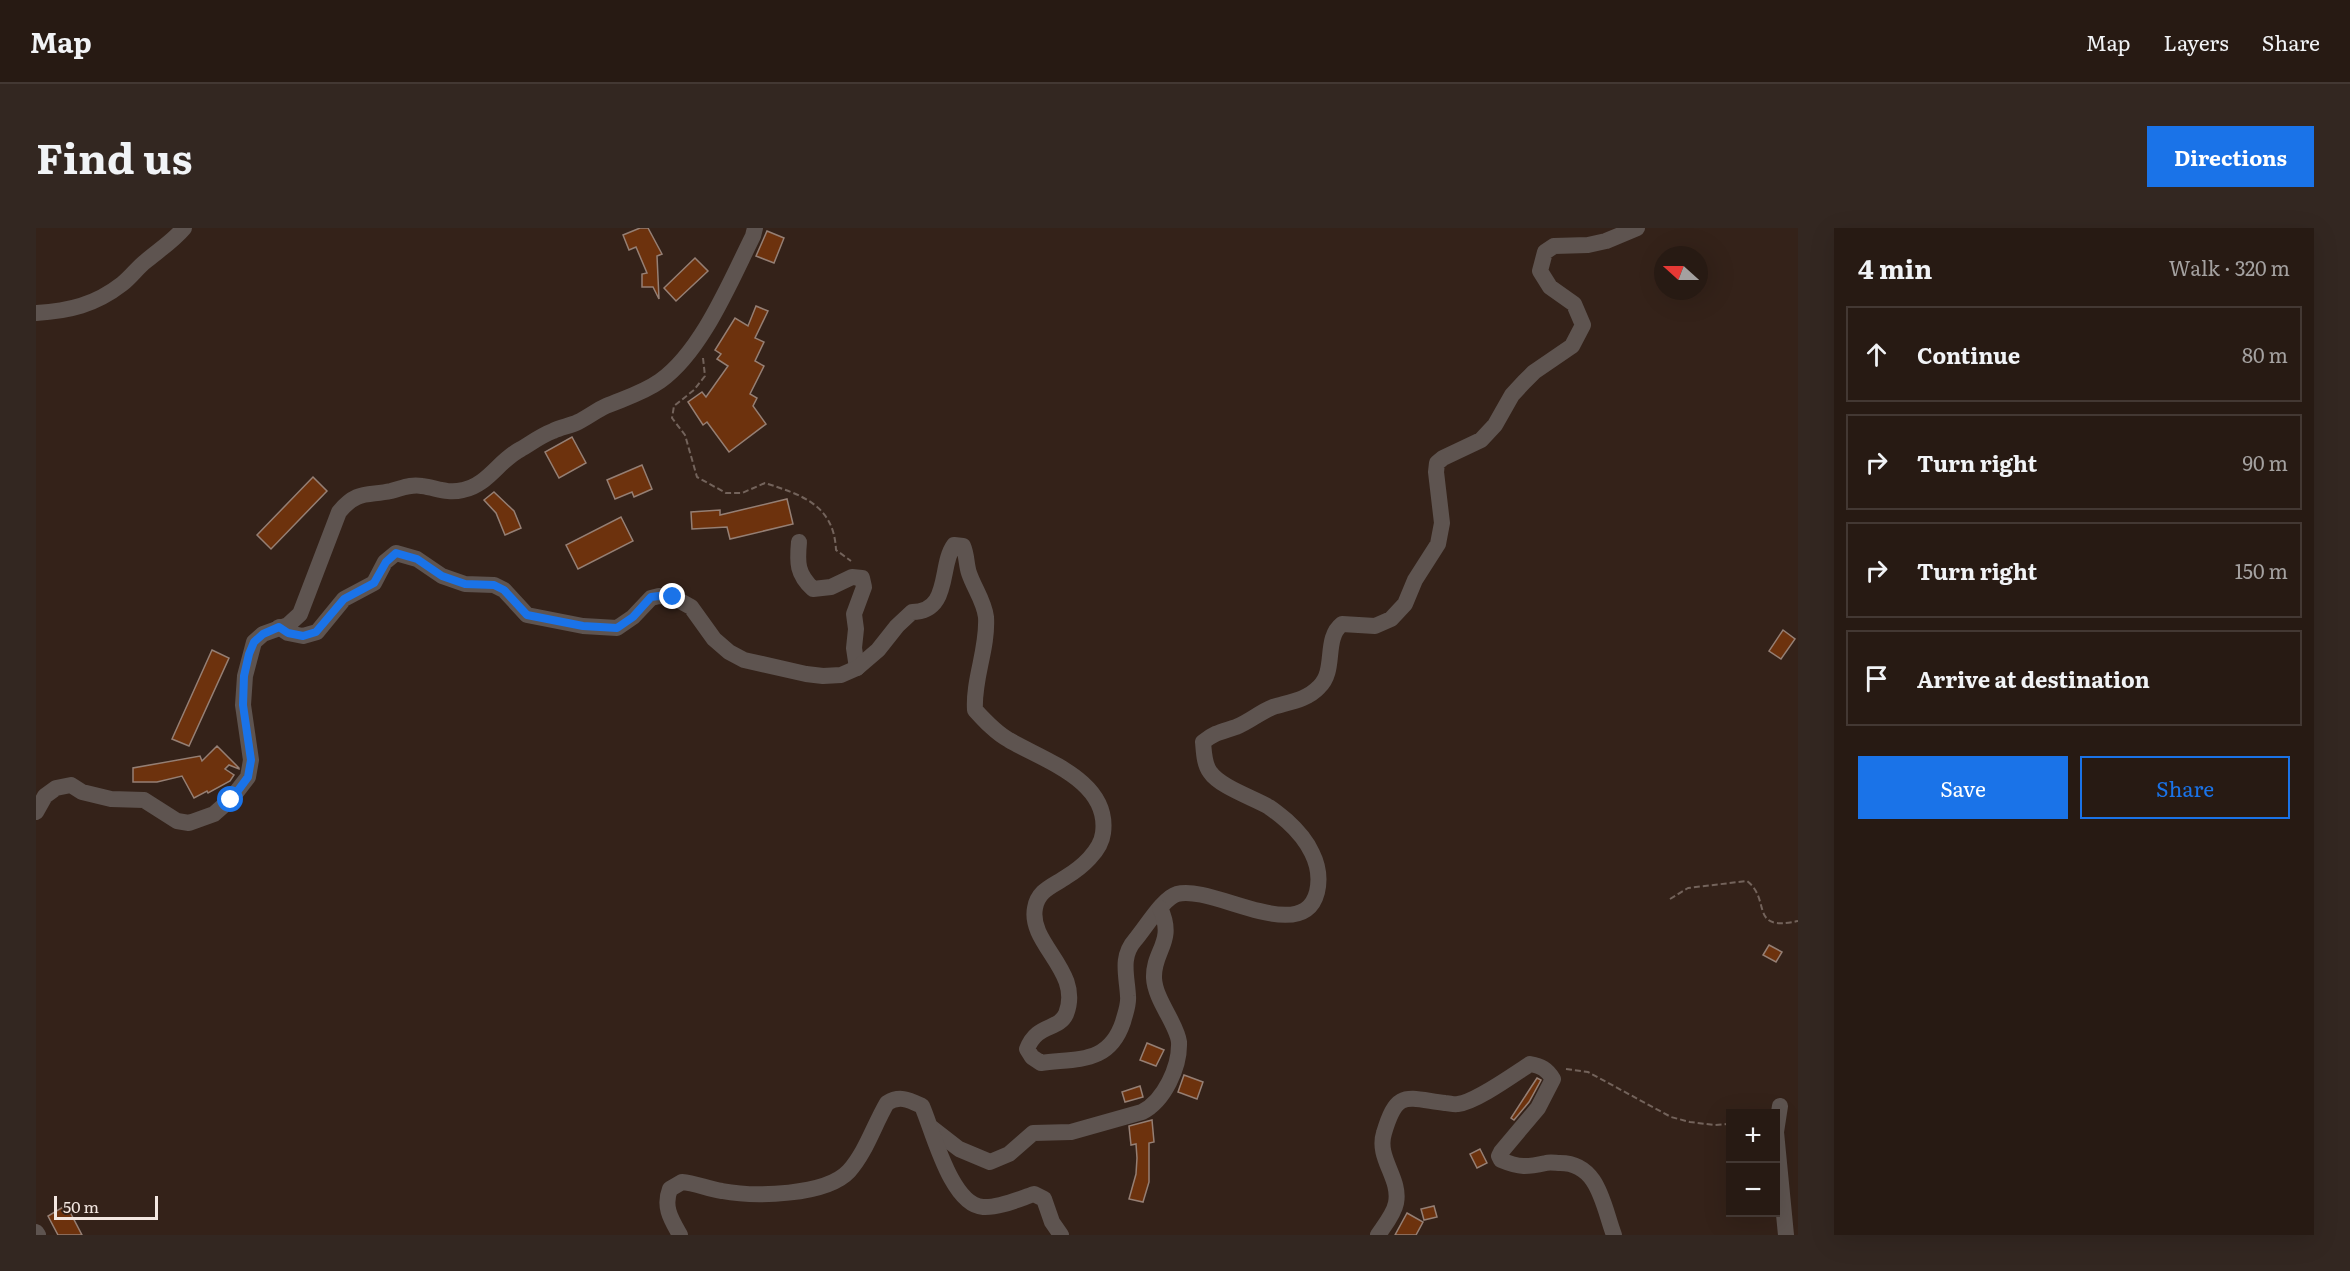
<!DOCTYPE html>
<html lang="en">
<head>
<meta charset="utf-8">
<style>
  :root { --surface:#271a13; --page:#332721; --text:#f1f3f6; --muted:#a4a1a0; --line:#433833; --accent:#1a73e8 }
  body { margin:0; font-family:Literata,serif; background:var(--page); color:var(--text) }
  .controls { position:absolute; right:18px; bottom:18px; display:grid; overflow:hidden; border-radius:0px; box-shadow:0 6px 24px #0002 }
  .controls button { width:54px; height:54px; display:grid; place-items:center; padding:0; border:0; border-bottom:2px solid var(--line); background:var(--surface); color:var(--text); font:30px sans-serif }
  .compass { position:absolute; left:1618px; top:18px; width:54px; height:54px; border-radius:50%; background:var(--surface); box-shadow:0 6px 24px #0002; rotate:291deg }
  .scale { position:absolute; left:18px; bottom:15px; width:104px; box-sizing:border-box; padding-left:6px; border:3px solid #f3e7e1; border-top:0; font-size:16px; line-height:21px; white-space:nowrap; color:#f3e7e1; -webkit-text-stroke:4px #342219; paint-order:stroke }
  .stop { position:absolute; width:18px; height:18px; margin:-14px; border:4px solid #1a73e8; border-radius:50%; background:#fff }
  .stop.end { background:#1a73e8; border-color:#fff; box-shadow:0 2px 6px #0008 }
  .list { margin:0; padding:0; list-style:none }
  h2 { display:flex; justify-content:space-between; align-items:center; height:78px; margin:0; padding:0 24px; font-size:26px }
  h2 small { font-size:20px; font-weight:400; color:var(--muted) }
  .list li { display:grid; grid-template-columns:39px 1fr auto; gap:18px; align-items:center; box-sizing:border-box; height:96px; margin:0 12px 12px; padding:0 12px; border:2px solid var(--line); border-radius:0px }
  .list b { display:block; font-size:22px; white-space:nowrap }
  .list em { font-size:20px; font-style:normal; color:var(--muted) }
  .actions { display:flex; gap:12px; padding:18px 24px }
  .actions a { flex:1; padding:14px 0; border:2px solid var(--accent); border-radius:0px; text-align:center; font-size:21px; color:var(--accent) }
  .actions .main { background:var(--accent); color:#fff }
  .icon { flex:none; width:33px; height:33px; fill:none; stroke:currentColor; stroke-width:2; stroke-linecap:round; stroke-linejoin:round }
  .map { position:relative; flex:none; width:1762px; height:1007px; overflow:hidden; border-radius:0px }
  header { display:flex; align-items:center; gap:36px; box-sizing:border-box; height:84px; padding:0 30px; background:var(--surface); border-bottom:2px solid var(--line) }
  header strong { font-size:28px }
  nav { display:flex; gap:33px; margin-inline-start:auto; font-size:21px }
  .intro { display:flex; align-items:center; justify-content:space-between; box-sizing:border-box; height:144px; padding:0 36px }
  h1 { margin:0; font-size:42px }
  .button { padding:15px 27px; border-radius:0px; background:var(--accent); color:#fff; font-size:21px; font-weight:700 }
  main { display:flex; gap:36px; padding:0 36px }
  aside { flex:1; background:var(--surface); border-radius:0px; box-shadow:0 6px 24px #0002 }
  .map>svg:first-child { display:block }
</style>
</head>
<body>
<header>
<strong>Map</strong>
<nav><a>Map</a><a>Layers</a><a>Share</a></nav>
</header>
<div class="intro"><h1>Find us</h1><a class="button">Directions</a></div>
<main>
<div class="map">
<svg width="1762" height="1007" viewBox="0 0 1762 1007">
  <rect width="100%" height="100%" fill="#342219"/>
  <g fill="#6d320d" stroke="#957f74" stroke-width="1.5">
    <polygon points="604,0 612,0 626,26 621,28 623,71 617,59 606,59 606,46 611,45 600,19 593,22 587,7"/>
    <polygon points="731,3 748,10 738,35 720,28"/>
    <polygon points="659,30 672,43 640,73 628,60"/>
    <polygon points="720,78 732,83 719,110 728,114 719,133 728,138 714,166 721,170 717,178 730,196 693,224 671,194 667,197 652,174 666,164 670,169 692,138 681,131 685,126 679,122 699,90 712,98"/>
    <polygon points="536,209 550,235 523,250 509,224"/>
    <polygon points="606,237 616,261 598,269 596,264 579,271 571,252"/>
    <polygon points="277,249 291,263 235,321 221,307"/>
    <polygon points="458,264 478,283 485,300 469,307 460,285 448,272"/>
    <polygon points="751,271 757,296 694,311 691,299 656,301 655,284 684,282 684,287"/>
    <polygon points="585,289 597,313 542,341 530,317"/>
    <polygon points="1747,402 1759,411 1745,431 1733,423"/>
    <polygon points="176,422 193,430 153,518 136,511"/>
    <polygon points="181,518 203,540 203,541 193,537 189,541 198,547 194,553 172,565 171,563 158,570 146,548 121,554 97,554 97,540 164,528 166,533"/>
    <polygon points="1733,717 1746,724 1740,734 1727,727"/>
    <polygon points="1111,815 1128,822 1120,838 1104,832"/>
    <polygon points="1148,847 1167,854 1161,871 1142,864"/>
    <polygon points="1501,850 1505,852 1493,874 1478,892 1475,890"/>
    <polygon points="1104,858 1107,869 1089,874 1086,864"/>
    <polygon points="1116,892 1118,914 1113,915 1113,954 1107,974 1093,971 1100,946 1101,930 1100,916 1095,917 1093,898"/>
    <polygon points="1444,921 1451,935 1441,940 1434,926"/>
    <polygon points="1398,978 1401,989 1388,992 1385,981"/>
    <polygon points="27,979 31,986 34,984 46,1007 22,1007 12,988"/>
    <polygon points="1371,985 1387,994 1380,1007 1359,1007"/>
  </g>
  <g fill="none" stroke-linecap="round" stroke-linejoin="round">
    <g stroke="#73635b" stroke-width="2" stroke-dasharray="6 3" stroke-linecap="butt">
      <path d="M667 130 669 148 658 162 638 178 636 190 649 207 661 249 690 265H706L729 255C766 267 798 277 800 322L815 333"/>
      <path d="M1634 671 1652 660 1711 653C1736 672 1712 704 1762 693"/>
      <polyline points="1530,841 1552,844 1635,889 1654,894 1678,897 1694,896"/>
    </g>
    <g stroke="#5e5450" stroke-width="16">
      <path d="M0 85C33 83 59 77 86 56 95 49 101 40 110 33 123 22 137 13 148 0"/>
      <path d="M763 314C761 335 761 346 777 361L795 359 816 349 826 350 828 359 818 386 820 401 818 420 821 440"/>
      <path d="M243 399 252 405 267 408 281 404 308 371 338 355 349 334 360 325 381 331 406 348 429 356 458 357 468 362 491 387 547 398 581 400 597 389 615 370 623 368 637 369 655 379 678 411 693 424 708 432 770 446 787 448 805 447 821 440 842 422 861 398 876 384C915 384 903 337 918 317L927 318C931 327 930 336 933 345 938 360 948 373 950 389 952 421 937 451 939 482 949 493 960 505 973 512 1009 533 1074 553 1067 605 1065 623 1045 640 1030 649 1017 658 1002 662 999 680 992 716 1047 743 1030 786 1022 803 1001 795 991 821L996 829 1005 835C1042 830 1073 836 1087 794 1089 786 1093 777 1092 768 1091 748 1084 729 1099 712 1110 699 1127 670 1141 666 1176 656 1267 719 1281 664 1284 651 1282 637 1276 625 1270 612 1261 602 1251 593 1245 588 1239 583 1233 579 1218 570 1184 559 1174 544 1168 536 1168 524 1167 514 1180 504 1185 504 1200 499 1213 494 1224 484 1237 479 1253 474 1271 472 1283 459 1301 442 1287 411 1306 396L1339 398 1355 391 1369 376 1379 352 1402 316 1406 295 1400 244 1401 235 1407 230 1445 212 1459 197 1476 167 1488 154 1498 144 1536 118 1547 97 1538 76 1514 59 1504 43 1509 24 1518 18 1552 17 1570 13 1601 0"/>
      <path d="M0 584 9 568 20 560 35 557 46 564 75 571 108 572 141 593 153 595 178 586 195 571 212 549 215 532 207 477 209 448 218 414 227 406 252 397 264 386 303 284C321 262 331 268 355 263 367 260 374 256 386 258 401 260 411 266 427 262 452 257 463 232 485 221 495 215 506 207 517 203 525 199 534 198 542 194 552 189 561 182 570 178 589 170 607 165 624 153 666 123 694 54 717 8L719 0"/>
      <polyline points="1744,878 1740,904 1750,1007"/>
      <path d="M896 900 923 921 954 934 973 926 997 905 1035 904 1106 884C1128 873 1144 839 1143 814 1141 796 1119 772 1118 750 1117 722 1140 714 1124 680"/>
      <polyline points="0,1004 2,1007"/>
      <path d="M644 1007C635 991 627 979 634 961L646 954C659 955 672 961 686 963 718 969 790 968 813 943 830 924 838 897 851 875 864 867 873 872 886 878 897 903 915 977 947 979 963 980 983 971 998 966L1008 971 1016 994 1025 1007"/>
      <path d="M1342 1007C1348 998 1358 986 1360 975 1365 950 1340 930 1348 905 1361 861 1370 870 1409 875 1413 875 1418 877 1422 876 1440 874 1477 847 1494 836 1505 838 1511 841 1517 851L1502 880 1465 924 1463 928 1465 932C1484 940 1491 939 1510 935 1514 934 1520 935 1524 935 1563 935 1567 978 1578 1007"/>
    </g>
  </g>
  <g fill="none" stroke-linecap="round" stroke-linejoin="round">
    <polyline stroke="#1a73e8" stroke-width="8" points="195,572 212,549 215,532 207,477 208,448 213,426 218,414 227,406 243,399 252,405 267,408 280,404 308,371 338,355 350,334 360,325 381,331 406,348 429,356 458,357 468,362 491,387 547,398 581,400 597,389 615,369 623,368 637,369"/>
  </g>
</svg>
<div class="controls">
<button>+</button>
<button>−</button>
</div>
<svg class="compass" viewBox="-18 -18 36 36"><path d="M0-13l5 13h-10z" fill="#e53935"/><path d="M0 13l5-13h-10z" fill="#a4a1a0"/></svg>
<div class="scale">50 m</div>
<div class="stop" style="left:195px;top:572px"></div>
<div class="stop end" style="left:637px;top:369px"></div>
</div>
<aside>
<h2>4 min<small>Walk · 320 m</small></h2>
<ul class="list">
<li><svg class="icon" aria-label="ahead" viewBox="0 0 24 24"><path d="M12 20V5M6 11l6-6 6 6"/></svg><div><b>Continue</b></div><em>80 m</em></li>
<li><svg class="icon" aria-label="right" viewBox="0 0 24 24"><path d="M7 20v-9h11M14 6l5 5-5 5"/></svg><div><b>Turn right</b></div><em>90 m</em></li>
<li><svg class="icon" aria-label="right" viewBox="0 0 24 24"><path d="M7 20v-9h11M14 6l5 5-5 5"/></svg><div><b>Turn right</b></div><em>150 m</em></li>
<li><svg class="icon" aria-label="arrive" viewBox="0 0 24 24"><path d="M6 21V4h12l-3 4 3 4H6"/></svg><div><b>Arrive at destination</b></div></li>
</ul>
<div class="actions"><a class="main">Save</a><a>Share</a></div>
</aside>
</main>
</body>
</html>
